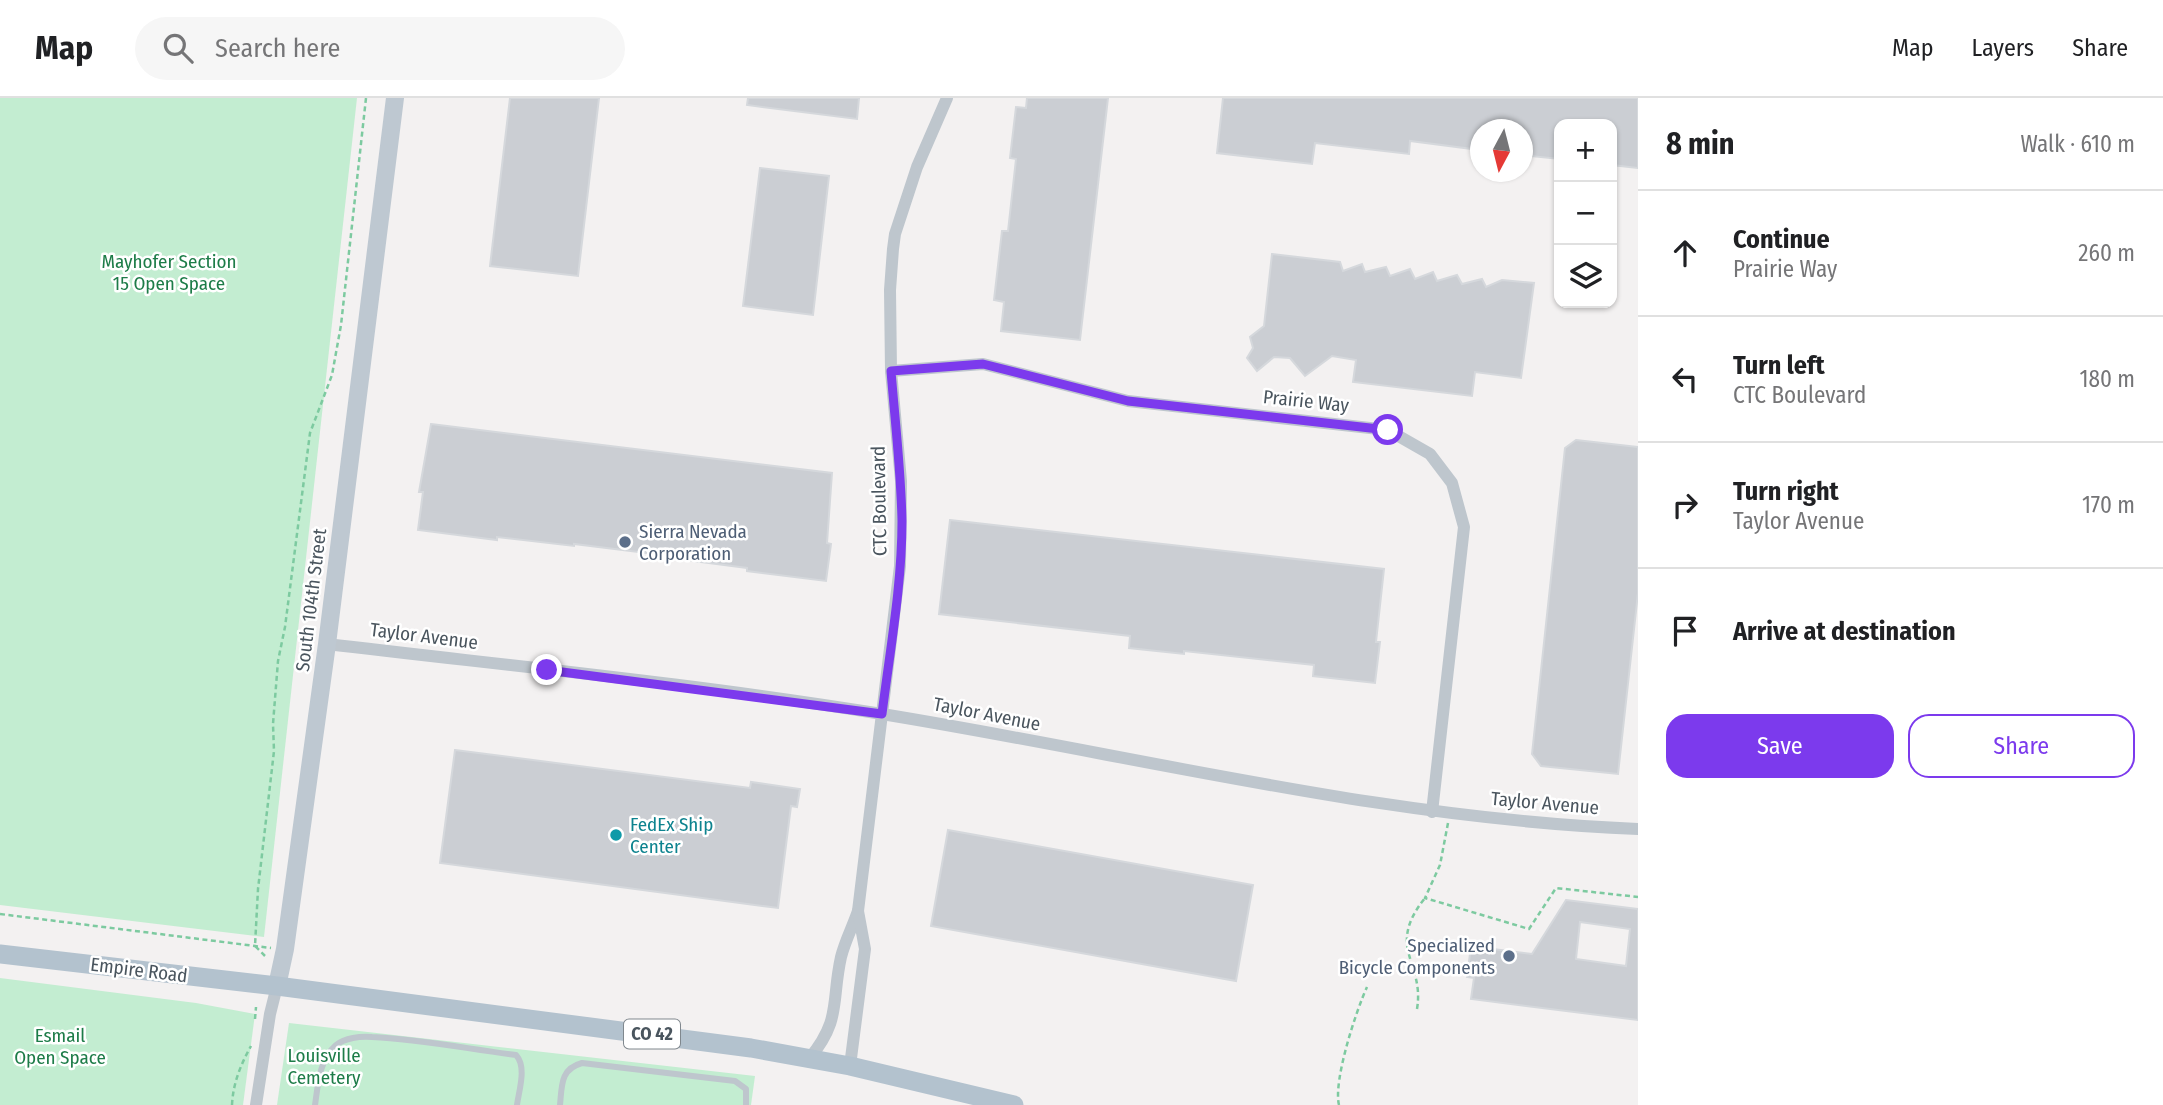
<!DOCTYPE html>
<html lang="en">
<head>
<meta charset="utf-8">
<style>
  :root { --surface:#fff; --page:#f6f6f6; --text:#202124; --muted:#757577; --line:#e0e0e0; --accent:#7c3aed }
  body { margin:0; font-family:"Fira Sans Condensed",sans-serif; background:var(--page); color:var(--text) }
  .controls { position:absolute; right:21px; top:21px; display:grid; overflow:hidden; border-radius:14px; box-shadow:0 2px 5px #0004 }
  .controls button { width:63px; height:63px; display:grid; place-items:center; padding:0; border:0; border-bottom:2px solid var(--line); background:var(--surface); color:var(--text); font:35px sans-serif }
  .compass { position:absolute; left:1470px; top:21px; width:63px; height:63px; border-radius:50%; background:var(--surface); box-shadow:0 2px 5px #0004; rotate:187deg }
  .stop { position:absolute; width:21px; height:21px; margin:-16px; border:5px solid #7c3aed; border-radius:50%; background:#fff }
  .stop.end { background:#7c3aed; border-color:#fff; box-shadow:0 2px 7px #0008 }
  .list { margin:0; padding:0; list-style:none }
  h2 { display:flex; justify-content:space-between; align-items:center; height:91px; margin:0; padding:0 28px; font-size:30px }
  h2 small { font-size:23px; font-weight:400; color:var(--muted) }
  .list li { display:grid; grid-template-columns:46px 1fr auto; gap:21px; align-items:center; box-sizing:border-box; height:126px; padding:0 28px; border-top:2px solid var(--line) }
  .list b { display:block; font-size:26px; white-space:nowrap }
  .list p { margin:0; font-size:23px; white-space:nowrap; color:var(--muted) }
  .list em { font-size:23px; font-style:normal; color:var(--muted) }
  .actions { display:flex; gap:14px; padding:21px 28px }
  .actions a { flex:1; padding:16px 0; border:2px solid var(--accent); border-radius:21px; text-align:center; font-size:24px; color:var(--accent) }
  .actions .main { background:var(--accent); color:#fff }
  .icon { flex:none; width:38px; height:38px; fill:none; stroke:currentColor; stroke-width:2; stroke-linecap:round; stroke-linejoin:round }
  .map { position:relative; flex:none; width:1638px; height:1007px; overflow:hidden }
  header { display:flex; align-items:center; gap:42px; box-sizing:border-box; height:98px; padding:0 35px; background:var(--surface); border-bottom:2px solid var(--line) }
  header strong { font-size:33px }
  nav { display:flex; gap:38px; margin-inline-start:auto; font-size:24px }
  .search { width:490px; height:63px; background:var(--page); display:flex; align-items:center; gap:18px; box-sizing:border-box; padding:0 24px; border-radius:38px; color:var(--muted); font-size:26px }
  main { display:flex }
  aside { flex:1; background:var(--surface) }
  .map>svg:first-child { display:block }
</style>
</head>
<body>
<header>
<strong>Map</strong>
<div class="search"><svg class="icon" aria-label="search" viewBox="0 0 24 24"><circle cx="10" cy="10" r="6"/><path d="M15 15l6 6"/></svg>Search here</div>
<nav><a>Map</a><a>Layers</a><a>Share</a></nav>
</header>
<main>
<div class="map">
<svg width="1638" height="1007" viewBox="0 0 1638 1007">
  <rect width="100%" height="100%" fill="#f3f1f1"/>
  <g fill="#c3edd1">
    <polygon points="0,0 357,0 264,839 0,807"/>
    <polygon points="0,880 196,905 255,916 243,1007 0,1007"/>
    <polygon points="289,925 755,978 751,1007 277,1007"/>
  </g>
  <g fill="#cbced3" stroke="#d5d8dc" stroke-width="2" fill-rule="evenodd">
    <polygon points="510,0 599,0 578,178 490,168"/>
    <polygon points="748,0 859,0 857,21 747,7"/>
    <polygon points="1027,0 1108,0 1080,242 1001,233 1004,204 994,202 1002,133 1008,133 1016,61 1010,60 1016,9 1026,10"/>
    <polygon points="1223,0 1638,0 1638,70 1612,67 1612,26 1559,26 1559,61 1522,57 1522,32 1480,32 1480,52 1410,43 1409,56 1315,45 1312,66 1217,55"/>
    <polygon points="760,70 829,78 813,217 743,208"/>
    <polygon points="1272,156 1340,164 1343,173 1362,166 1365,174 1386,169 1390,178 1410,171 1415,181 1433,174 1437,183 1457,177 1462,186 1482,181 1486,189 1502,182 1534,185 1521,280 1475,274 1472,298 1353,284 1356,262 1332,258 1305,278 1290,260 1274,259 1257,273 1247,260 1253,250 1250,239 1264,228"/>
    <polygon points="431,326 832,375 827,445 831,446 826,483 747,473 747,470 670,460 671,458 574,446 574,448 497,439 497,442 418,432 423,394 419,394"/>
    <polygon points="1576,342 1638,349 1638,495 1618,676 1541,668 1532,656 1565,350"/>
    <polygon points="950,422 1384,471 1376,544 1380,544 1375,585 1313,578 1314,567 1184,553 1184,556 1129,550 1130,538 939,516"/>
    <polygon points="455,652 750,690 751,684 800,691 797,709 791,708 778,810 440,765"/>
    <polygon points="948,732 1253,787 1236,883 931,828"/>
    <path d="M1566 802 1638 811V922L1471 901 1474 880 1467 879 1471 848 1532 856ZM1580 824 1630 831 1626 868 1576 861Z"/>
  </g>
  <g fill="none" stroke-linecap="round" stroke-linejoin="round">
    <g stroke="#7dcaa0" stroke-width="2.5" stroke-dasharray="5 3.5" stroke-linecap="butt">
      <polyline points="1448,725 1440,767 1425,800 1529,831 1556,790 1638,799"/>
      <polyline points="0,816 271,850"/>
      <polyline points="265,858 255,848 258,791 274,653 273,626 278,563 285,529 310,335 332,277 341,227 366,0"/>
      <path d="M1417 911C1425 864 1385 850 1425 800"/>
      <polyline points="255,921 256,909"/>
      <path d="M232 1007C233 985 241 966 251 948"/>
      <path d="M1339 1007C1333 983 1356 913 1367 889"/>
    </g>
    <g stroke="#bec6cd" stroke-width="6">
      <path d="M315 1007C318 987 319 962 336 947 345 940 360 938 372 939 420 941 468 951 516 957 527 969 519 992 517 1007"/>
      <path d="M560 1007C562 988 560 971 582 965L735 983 746 991V1007"/>
    </g>
    <g stroke="#bec6cd" stroke-width="12">
      <polyline points="891,273 983,266 1128,303 1388,332 1430,356 1452,385 1464,429 1432,714"/>
      <path d="M327 546C512 568 698 586 882 616 1134 657 1382 721 1638 731"/>
      <path d="M809 961C842 921 831 904 841 859 845 843 853 828 858 813L900 468 901 383 891 273 890 192 893 151 895 136 917 69 947 0"/>
      <polyline points="850,968 865,851 858,813"/>
      <polyline points="256,1007 270,916 277,888"/>
    </g>
    <polyline stroke="#bec8d1" stroke-width="18" points="277,888 285,851 327,546 395,0"/>
    <polyline stroke="#b3c2ce" stroke-width="19" points="0,856 277,888 751,950 850,968 1014,1007"/>
  </g>
  <g fill="none" stroke-linecap="round" stroke-linejoin="round">
    <path stroke="#7c3aed" stroke-width="9" d="M547 572 882 616C890 552 902 487 902 423 901 373 895 323 891 273L983 266 1128 303 1388 332"/>
  </g>
  <g fill="#5c6f8a" stroke="#fff" stroke-width="2.5">
    <circle cx="625" cy="444" r="7"/>
    <circle cx="1509" cy="858" r="7"/>
  </g>
  <circle fill="#0f9aa8" stroke="#fff" stroke-width="2.5" cx="616" cy="737" r="7"/>
  <g text-anchor="middle" dominant-baseline="central" stroke-width="5" stroke-linejoin="round" paint-order="stroke">
    <rect fill="#fff" stroke="#80888e" stroke-width="2" x="624" y="921.5" width="56" height="29" rx="5"/>
    <g font-size="18" font-weight="bold" fill="#4a555e">
      <text x="652" y="936">CO 42</text>
    </g>
    <g font-size="19" fill="#1d7c48" stroke="#fff">
      <text x="169" y="163">Mayhofer Section<tspan x="169" dy="22">15 Open Space</tspan></text>
      <text x="60" y="937">Esmail<tspan x="60" dy="22">Open Space</tspan></text>
      <text x="324" y="957">Louisville<tspan x="324" dy="22">Cemetery</tspan></text>
    </g>
    <g font-size="19" fill="#4a555e" stroke="#fff">
      <text transform="translate(1306 303) rotate(6)">Prairie Way</text>
      <text transform="translate(879 403) rotate(-91)">CTC Boulevard</text>
      <text transform="translate(311 502) rotate(-83)">South 104th Street</text>
      <text transform="translate(424 538) rotate(7)">Taylor Avenue</text>
      <text transform="translate(987 616) rotate(11)">Taylor Avenue</text>
      <text transform="translate(1545 705) rotate(5)">Taylor Avenue</text>
      <text transform="translate(139 872) rotate(7)">Empire Road</text>
    </g>
    <g font-size="19" fill="#4e5e75" stroke="#fff" text-anchor="start">
      <text x="639" y="433">Sierra Nevada<tspan x="639" dy="22">Corporation</tspan></text>
      <text x="1495" y="847" text-anchor="end">Specialized<tspan x="1495" dy="22">Bicycle Components</tspan></text>
    </g>
    <g font-size="19" fill="#0d838f" stroke="#fff" text-anchor="start">
      <text x="630" y="726">FedEx Ship<tspan x="630" dy="22">Center</tspan></text>
    </g>
  </g>
</svg>
<div class="controls">
<button>+</button>
<button>−</button>
<button><svg class="icon" aria-label="layers" viewBox="0 0 24 24"><path d="M12 4l9 5-9 5-9-5zM3 14l9 5 9-5"/></svg></button>
</div>
<svg class="compass" viewBox="-18 -18 36 36"><path d="M0-13l5 13h-10z" fill="#e53935"/><path d="M0 13l5-13h-10z" fill="#757577"/></svg>
<div class="stop" style="left:1388px;top:332px"></div>
<div class="stop end" style="left:547px;top:572px"></div>
</div>
<aside>
<h2>8 min<small>Walk · 610 m</small></h2>
<ul class="list">
<li><svg class="icon" aria-label="ahead" viewBox="0 0 24 24"><path d="M12 20V5M6 11l6-6 6 6"/></svg><div><b>Continue</b><p>Prairie Way</p></div><em>260 m</em></li>
<li><svg class="icon" aria-label="left" viewBox="0 0 24 24"><path d="M17 20v-9H6M10 6l-5 5 5 5"/></svg><div><b>Turn left</b><p>CTC Boulevard</p></div><em>180 m</em></li>
<li><svg class="icon" aria-label="right" viewBox="0 0 24 24"><path d="M7 20v-9h11M14 6l5 5-5 5"/></svg><div><b>Turn right</b><p>Taylor Avenue</p></div><em>170 m</em></li>
<li><svg class="icon" aria-label="arrive" viewBox="0 0 24 24"><path d="M6 21V4h12l-3 4 3 4H6"/></svg><div><b>Arrive at destination</b></div></li>
</ul>
<div class="actions"><a class="main">Save</a><a>Share</a></div>
</aside>
</main>
</body>
</html>
